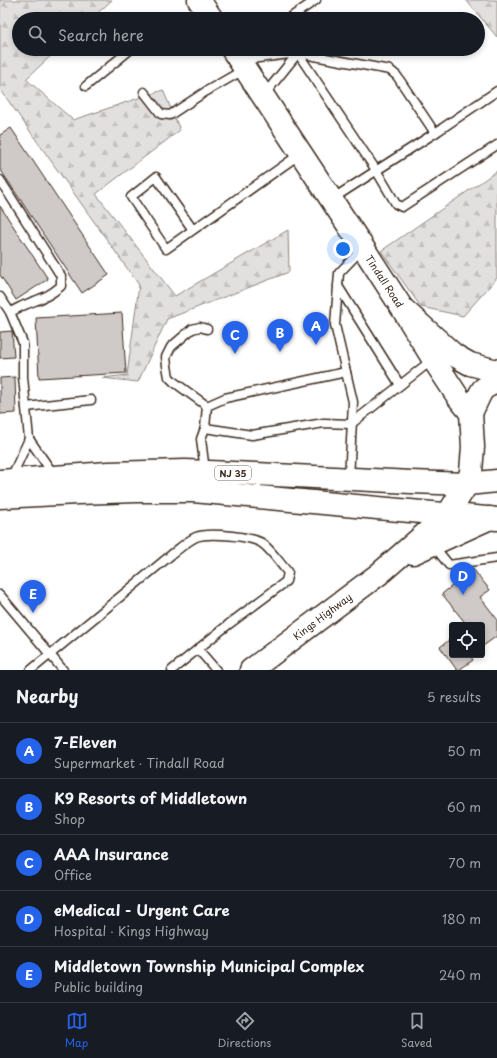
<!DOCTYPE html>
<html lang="en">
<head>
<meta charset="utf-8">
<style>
  :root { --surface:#171b24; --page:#242831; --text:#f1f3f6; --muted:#9ea1a6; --line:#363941; --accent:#2563eb }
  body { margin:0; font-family:"Playpen Sans",sans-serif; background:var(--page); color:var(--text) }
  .controls { position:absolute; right:12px; bottom:12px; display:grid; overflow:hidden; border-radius:4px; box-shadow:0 2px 6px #0003 }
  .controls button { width:36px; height:36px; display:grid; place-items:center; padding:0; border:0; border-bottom:1px solid var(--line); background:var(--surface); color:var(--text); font:20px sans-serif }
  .you { position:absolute; left:343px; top:249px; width:14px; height:14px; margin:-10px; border:3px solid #fff; border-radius:50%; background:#1a73e8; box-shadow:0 0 0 6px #1a73e833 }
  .badge { display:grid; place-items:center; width:26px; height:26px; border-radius:50%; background:var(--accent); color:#fff; font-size:13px; font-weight:700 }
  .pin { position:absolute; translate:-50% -33px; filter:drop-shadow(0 1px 2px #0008) }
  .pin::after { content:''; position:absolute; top:21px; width:14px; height:12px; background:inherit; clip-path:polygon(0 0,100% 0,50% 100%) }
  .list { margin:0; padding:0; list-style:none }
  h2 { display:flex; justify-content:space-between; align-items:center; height:52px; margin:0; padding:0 16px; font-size:17px }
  h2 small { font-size:13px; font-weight:400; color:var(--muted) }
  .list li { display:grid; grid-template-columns:26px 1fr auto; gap:12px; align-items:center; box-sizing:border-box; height:56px; padding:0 16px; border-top:1px solid var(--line) }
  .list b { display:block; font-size:15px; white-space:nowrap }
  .list p { margin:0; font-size:13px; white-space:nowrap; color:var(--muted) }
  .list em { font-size:13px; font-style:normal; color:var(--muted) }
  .icon { flex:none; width:22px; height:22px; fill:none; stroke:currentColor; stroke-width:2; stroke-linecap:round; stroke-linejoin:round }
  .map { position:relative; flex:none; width:497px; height:670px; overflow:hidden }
  .search { position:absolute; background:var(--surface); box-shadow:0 2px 6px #0003; left:12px; right:12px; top:12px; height:44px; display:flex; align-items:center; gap:10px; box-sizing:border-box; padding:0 14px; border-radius:22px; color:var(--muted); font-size:15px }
  .sheet { height:332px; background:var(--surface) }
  nav { display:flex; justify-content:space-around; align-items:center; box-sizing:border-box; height:56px; border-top:1px solid var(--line); background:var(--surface); font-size:11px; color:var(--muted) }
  nav a { display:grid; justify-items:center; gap:2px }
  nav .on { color:var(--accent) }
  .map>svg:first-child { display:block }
</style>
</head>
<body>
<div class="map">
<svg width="497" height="670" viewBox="0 0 497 670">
  <defs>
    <pattern id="forest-firs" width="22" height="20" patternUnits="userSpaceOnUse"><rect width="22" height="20" fill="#e2e0de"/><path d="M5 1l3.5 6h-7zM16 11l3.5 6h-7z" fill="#c3c0be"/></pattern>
  </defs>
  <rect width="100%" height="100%" fill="#fff"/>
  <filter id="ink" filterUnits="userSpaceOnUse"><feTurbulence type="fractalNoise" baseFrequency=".025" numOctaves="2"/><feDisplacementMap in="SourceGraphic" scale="8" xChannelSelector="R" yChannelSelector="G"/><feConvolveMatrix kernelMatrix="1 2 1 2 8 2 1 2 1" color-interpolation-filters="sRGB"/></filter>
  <g filter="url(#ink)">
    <g fill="url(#forest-firs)" stroke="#8e857e">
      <polygon points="0,0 112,0 91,19 19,19 19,49 58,49 26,79 73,120 163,90 180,130 96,194 175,296 288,230 289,272 167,319 138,382 102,378 127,375 139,285 0,89"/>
      <polygon points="466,0 497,0 497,37"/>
      <polygon points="497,171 497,278 463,316 421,307 381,251"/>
    </g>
    <g fill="#cfcac7" stroke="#3b2a1e">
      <polygon points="11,128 109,275 82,293 0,169 0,135"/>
      <polygon points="0,206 48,279 16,300 0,275"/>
      <polygon points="122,313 126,373 39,378 36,318"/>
      <polygon points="12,331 14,357 0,358 0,332"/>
      <polygon points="15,377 16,413 0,414 0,378"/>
      <polygon points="473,569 490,590 480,597 497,619 497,636 483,646 482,645 482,625 467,625 442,594"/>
      <polygon points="452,638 452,655 470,655 473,660 459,670 457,670 440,647"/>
    </g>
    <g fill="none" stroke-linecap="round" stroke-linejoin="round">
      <defs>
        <g id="lane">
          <polyline points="183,19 204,10"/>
          <polyline points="288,19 316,0"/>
          <polyline points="295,49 376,170 396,204 402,207 497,145"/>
          <polyline points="242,60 298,53 390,70 397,76 435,133"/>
          <polyline points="86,86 131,49"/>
          <polyline points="144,92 161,114 170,115 205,92 245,69"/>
          <polyline points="264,95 298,53"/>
          <path d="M0 180 61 276V286C48 297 42 298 27 304 21 306 15 310 10 312"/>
          <polyline points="332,199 438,131 497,91"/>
          <polyline points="193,230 156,177 131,197 166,249 300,154"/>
          <polyline points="338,286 400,385"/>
          <polyline points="0,297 10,312 23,343 23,377 29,439 54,475"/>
          <polyline points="207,329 200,327 192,329 171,347 166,357 167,366 169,377 174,382 207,406"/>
          <polyline points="26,407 91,400"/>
          <polyline points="205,428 207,406 225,398 346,372"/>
          <polyline points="205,471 201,439 205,428 252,435 324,423 351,424 432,360"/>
          <polyline points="11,478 29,439"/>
          <polyline points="349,479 353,402 335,325 339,273 363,248"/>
          <polyline points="433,545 449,565 497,558"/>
          <polyline points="0,595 63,670"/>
          <polyline points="198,649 216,670"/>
          <path d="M31 670 171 555C179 549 187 541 196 537 208 532 253 536 263 544 272 551 279 562 286 570L288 573 286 581 284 583 229 624 172 670"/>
        </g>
        <g id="secondary">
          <polyline points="199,0 212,19"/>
          <polyline points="232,49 362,246 402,308 435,362 458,397 471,413 473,447 471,472 467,484 448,514 379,574 251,670"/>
          <polyline points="413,553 490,518"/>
        </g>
        <g id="highway">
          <polyline points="402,308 454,355 470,364 497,371"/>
          <polyline points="471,413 480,394 483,389 497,381"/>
          <polyline points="0,481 108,473 185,471 256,474 411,482 467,484 497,481"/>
          <polyline points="0,497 77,493 137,491 193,491 497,519"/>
        </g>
      </defs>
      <use href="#lane" stroke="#3b2a1e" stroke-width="11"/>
      <use href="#secondary" stroke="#3b2a1e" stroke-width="25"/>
      <use href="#highway" stroke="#3b2a1e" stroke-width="25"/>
      <use href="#lane" stroke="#fff" stroke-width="8"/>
      <use href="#secondary" stroke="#fff" stroke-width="22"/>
      <use href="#highway" stroke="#fff" stroke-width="22"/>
    </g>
  </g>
  <g text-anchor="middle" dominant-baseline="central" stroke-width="4" stroke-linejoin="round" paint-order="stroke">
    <rect fill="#fff" stroke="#766a62" stroke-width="1" x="215" y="466" width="36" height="14" rx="3"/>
    <g font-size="9" font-weight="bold" fill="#3b2a1e">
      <text x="233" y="473">NJ 35</text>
    </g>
    <g font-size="10" fill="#3b2a1e" stroke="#fff">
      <text transform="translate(385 281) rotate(57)">Tindall Road</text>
      <text transform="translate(322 616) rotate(-37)">Kings Highway</text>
    </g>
  </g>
</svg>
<div class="controls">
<button><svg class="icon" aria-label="locate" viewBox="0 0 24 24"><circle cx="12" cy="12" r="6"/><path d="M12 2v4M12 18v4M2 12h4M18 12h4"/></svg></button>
</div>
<div class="you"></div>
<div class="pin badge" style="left:316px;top:345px">A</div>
<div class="pin badge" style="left:280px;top:352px">B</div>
<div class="pin badge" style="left:235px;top:354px">C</div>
<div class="pin badge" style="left:463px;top:595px">D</div>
<div class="pin badge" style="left:33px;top:613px">E</div>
<div class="search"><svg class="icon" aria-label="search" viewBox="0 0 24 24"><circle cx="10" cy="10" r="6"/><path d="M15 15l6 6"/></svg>Search here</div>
</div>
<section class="sheet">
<h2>Nearby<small>5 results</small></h2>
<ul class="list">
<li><span class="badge">A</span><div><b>7-Eleven</b><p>Supermarket · Tindall Road</p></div><em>50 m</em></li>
<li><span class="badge">B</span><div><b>K9 Resorts of Middletown</b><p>Shop</p></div><em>60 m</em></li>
<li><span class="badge">C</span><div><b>AAA Insurance</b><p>Office</p></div><em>70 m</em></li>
<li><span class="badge">D</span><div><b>eMedical - Urgent Care</b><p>Hospital · Kings Highway</p></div><em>180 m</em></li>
<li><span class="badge">E</span><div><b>Middletown Township Municipal Complex</b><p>Public building</p></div><em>240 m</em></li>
</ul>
</section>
<nav>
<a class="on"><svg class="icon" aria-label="map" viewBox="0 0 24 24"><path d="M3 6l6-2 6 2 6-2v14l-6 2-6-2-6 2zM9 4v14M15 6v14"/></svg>Map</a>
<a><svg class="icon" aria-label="directions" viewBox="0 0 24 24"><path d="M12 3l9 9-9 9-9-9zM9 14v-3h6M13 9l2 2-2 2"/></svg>Directions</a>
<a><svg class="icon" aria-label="saved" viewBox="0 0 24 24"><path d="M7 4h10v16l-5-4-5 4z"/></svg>Saved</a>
</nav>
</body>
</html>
